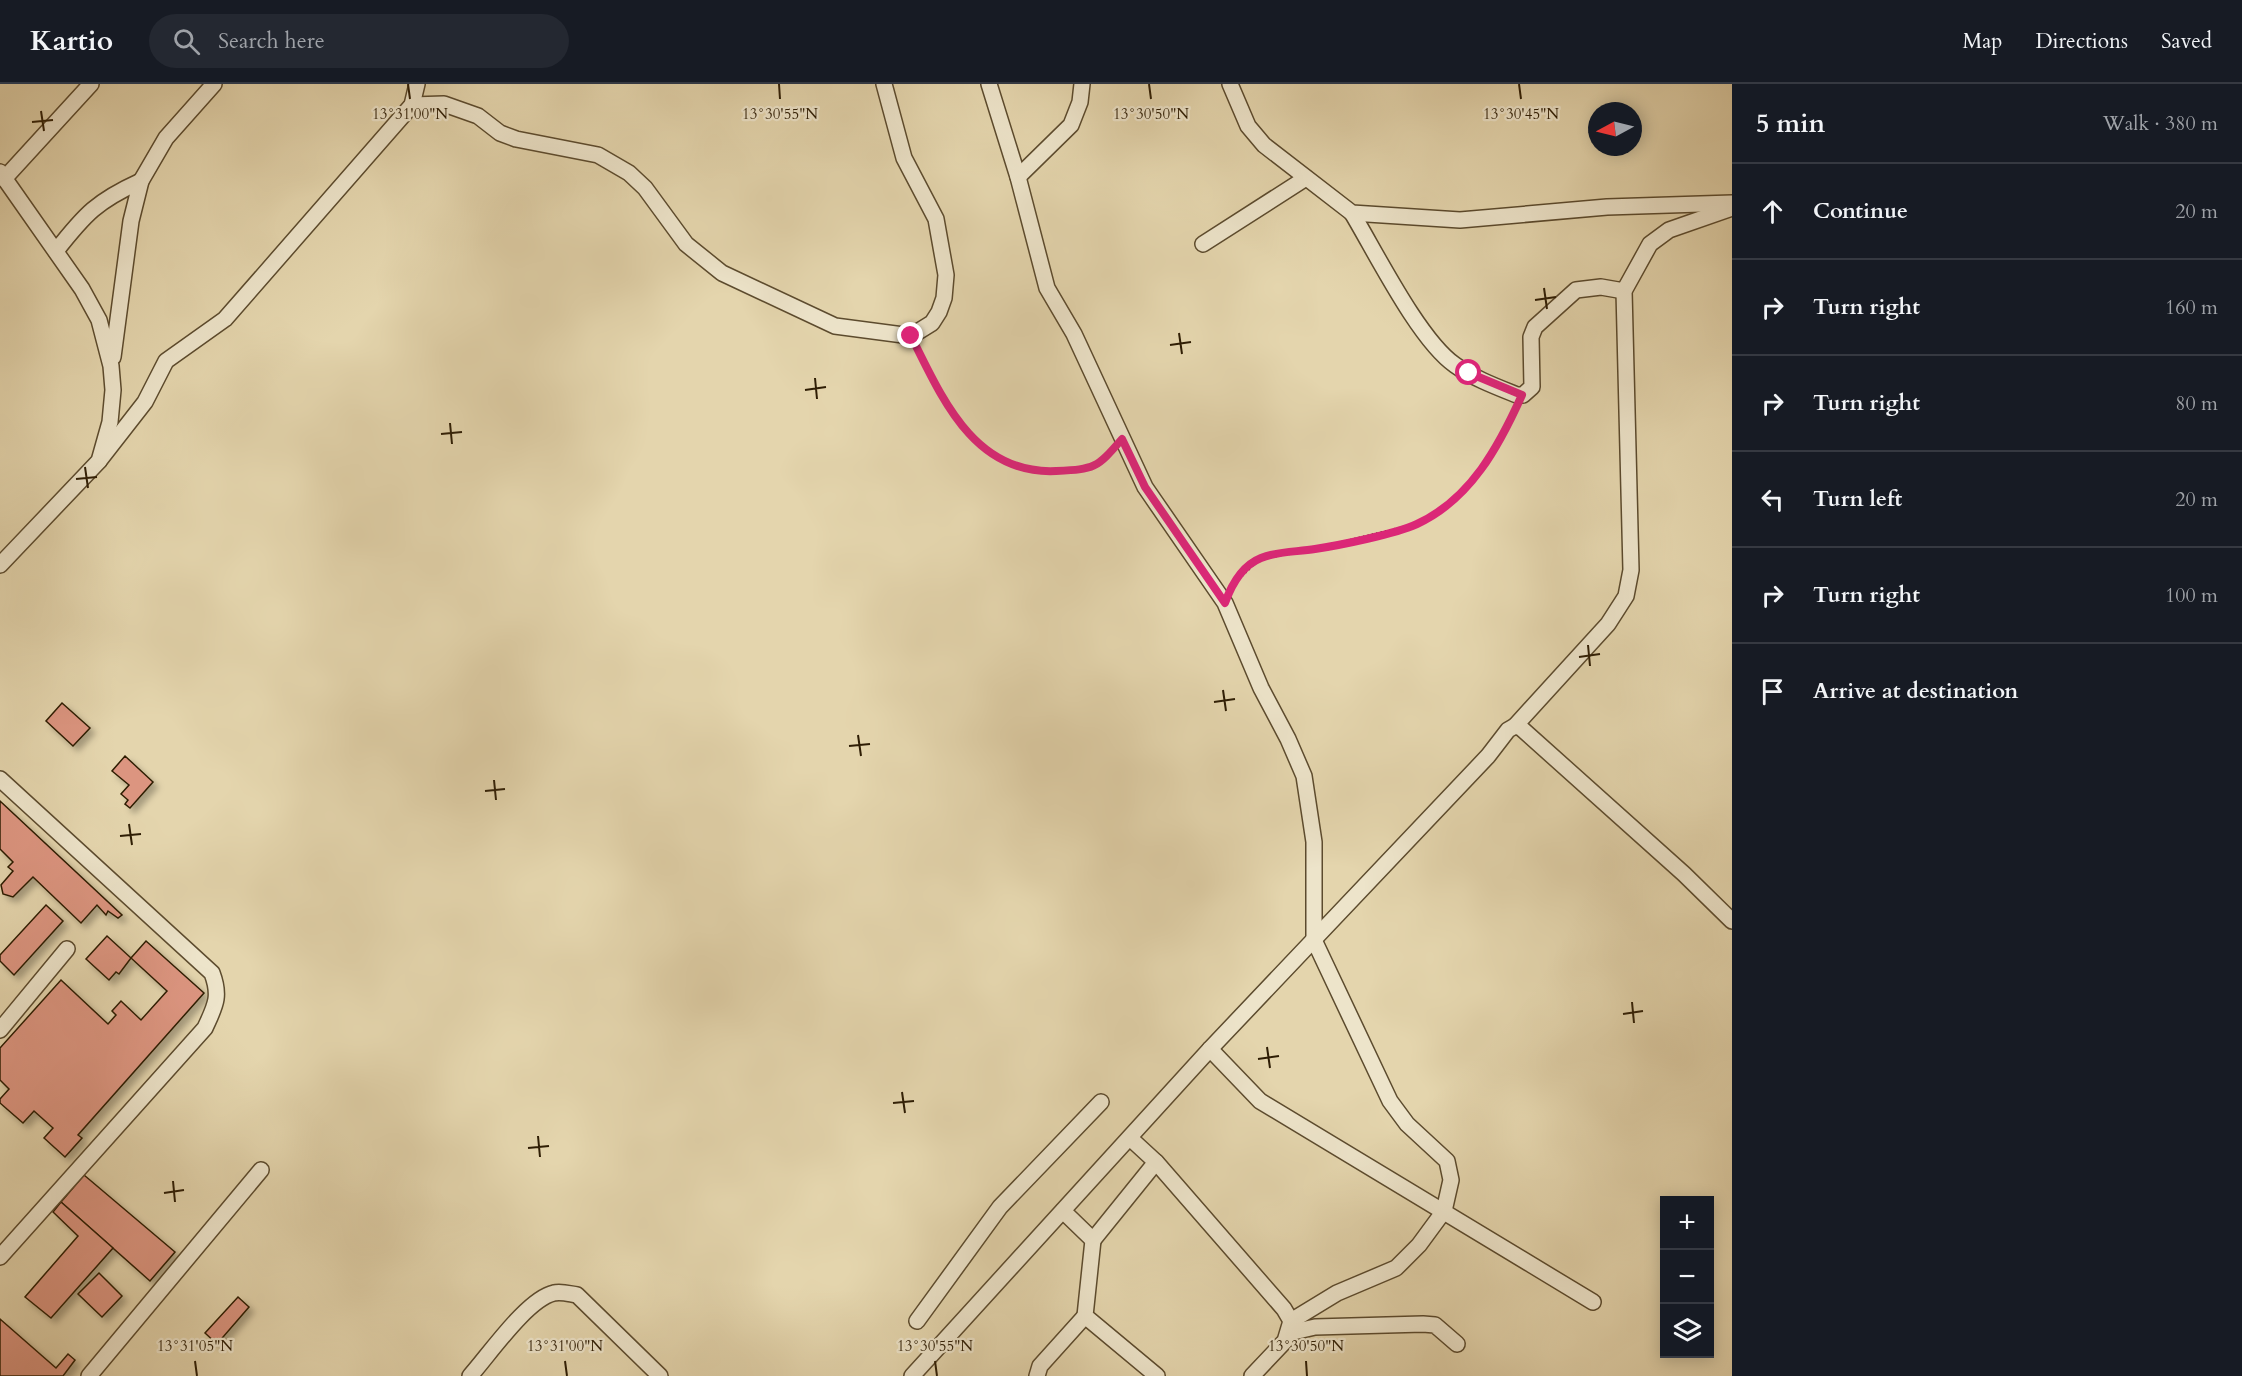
<!DOCTYPE html>
<html lang="en">
<head>
<meta charset="utf-8">
<style>
  :root { --surface:#171b24; --page:#242831; --text:#f1f3f6; --muted:#9ea1a6; --line:#363941 }
  body { margin:0; font-family:Cardo,serif; background:var(--page); color:var(--text) }
  .controls { position:absolute; right:18px; bottom:18px; display:grid; overflow:hidden; border-radius:0px; box-shadow:0 3px 15px #0003 }
  .controls button { width:54px; height:54px; display:grid; place-items:center; padding:0; border:0; border-bottom:2px solid var(--line); background:var(--surface); color:var(--text); font:30px sans-serif }
  .compass { position:absolute; left:1588px; top:18px; width:54px; height:54px; border-radius:50%; background:var(--surface); box-shadow:0 3px 15px #0003; rotate:263deg }
  .stop { position:absolute; width:18px; height:18px; margin:-14px; border:4px solid #db2777; border-radius:50%; background:#fff }
  .stop.end { background:#db2777; border-color:#fff; box-shadow:0 2px 6px #0008 }
  .list { margin:0; padding:0; list-style:none }
  h2 { display:flex; justify-content:space-between; align-items:center; height:78px; margin:0; padding:0 24px; font-size:26px }
  h2 small { font-size:20px; font-weight:400; color:var(--muted) }
  .list li { display:grid; grid-template-columns:39px 1fr auto; gap:18px; align-items:center; box-sizing:border-box; height:96px; padding:0 24px; border-top:2px solid var(--line) }
  .list b { display:block; font-size:22px; white-space:nowrap }
  .list em { font-size:20px; font-style:normal; color:var(--muted) }
  .icon { flex:none; width:33px; height:33px; fill:none; stroke:currentColor; stroke-width:2; stroke-linecap:round; stroke-linejoin:round }
  .map { position:relative; flex:none; width:1732px; height:1292px; overflow:hidden }
  header { display:flex; align-items:center; gap:36px; box-sizing:border-box; height:84px; padding:0 30px; background:var(--surface); border-bottom:2px solid var(--line) }
  header strong { font-size:28px }
  nav { display:flex; gap:33px; margin-inline-start:auto; font-size:21px }
  .search { width:420px; height:54px; background:var(--page); display:flex; align-items:center; gap:15px; box-sizing:border-box; padding:0 21px; border-radius:33px; color:var(--muted); font-size:22px }
  main { display:flex }
  aside { flex:1; background:var(--surface) }
  .map>svg:first-child { display:block }
</style>
</head>
<body>
<header>
<strong>Kartio</strong>
<div class="search"><svg class="icon" aria-label="search" viewBox="0 0 24 24"><circle cx="10" cy="10" r="6"/><path d="M15 15l6 6"/></svg>Search here</div>
<nav><a>Map</a><a>Directions</a><a>Saved</a></nav>
</header>
<main>
<div class="map">
<svg width="1732" height="1292" viewBox="0 0 1732 1292">
  <defs>
    <filter id="shadow"><feDropShadow dx="5" dy="5" stdDeviation="3" flood-color="#0004"/></filter>
  </defs>
  <rect width="100%" height="100%" fill="#e4d5ad"/>
  <filter id="stains"><feTurbulence type="fractalNoise" baseFrequency=".00333" numOctaves="4"/><feColorMatrix values="0 0 0 0 .2 0 0 0 0 .09 0 0 0 0 .02 0 0 0 .5 -.17"/></filter>
  <radialGradient id="worn" r=".72"><stop offset=".6" stop-color="#630" stop-opacity="0"/><stop offset="1" stop-color="#630" stop-opacity=".3"/></radialGradient>
  <g fill="#dc9580" stroke="#2e1d04" stroke-width="1.5" filter="url(#shadow)">
    <polygon points="62,619 90,644 73,662 46,637"/>
    <polygon points="125,672 153,698 130,724 125,720 128,716 121,710 129,701 112,687"/>
    <polygon points="0,717 122,831 118,834 108,827 106,831 97,821 81,839 33,793 13,813 3,810 1,801 13,787 8,783 13,778 0,765"/>
    <polygon points="46,821 63,837 14,891 0,877 0,871"/>
    <polygon points="107,852 131,874 119,890 116,888 109,896 86,875"/>
    <polygon points="146,857 204,909 78,1051 82,1054 65,1073 44,1054 53,1044 34,1027 23,1039 0,1019 0,1015 9,1005 0,996 0,964 61,896 108,940 116,931 112,927 121,917 141,936 167,907 131,874"/>
    <polygon points="84,1091 175,1168 150,1197 61,1118"/>
    <polygon points="61,1118 113,1164 51,1234 25,1213 78,1152 53,1128"/>
    <polygon points="99,1189 122,1212 102,1233 78,1210"/>
    <polygon points="238,1213 249,1223 217,1260 205,1249"/>
    <polygon points="0,1235 56,1284 68,1270 75,1276 63,1292 0,1292"/>
  </g>
  <g fill="none" stroke-linecap="round" stroke-linejoin="round">
    <defs>
      <g id="minor">
        <polyline points="989,0 1018,93 1047,204 1074,250 1145,403 1225,519 1261,604 1288,655 1304,692 1314,758 1314,856 1390,1017 1407,1040 1447,1077 1451,1096 1444,1127 1419,1161 1396,1184 1337,1209 1291,1237"/>
        <polyline points="1230,0 1248,42 1264,61 1352,129 1460,136 1607,123 1732,119"/>
        <polyline points="412,21 444,20 478,32 500,49 516,55 598,71 629,89 645,104 686,160 722,189 835,242 911,252 932,239 939,228 944,214 946,191 936,135 904,74 884,0"/>
        <polyline points="0,88 82,205 99,236 111,282 113,306 110,338 99,377 0,481"/>
        <polyline points="1018,93 1071,41 1080,18 1082,0"/>
        <polyline points="4,95 91,0"/>
        <path d="M1352 129C1376 169 1419 256 1455 281 1473 294 1497 303 1517 311H1523L1532 303 1531 253 1535 243 1576 206 1601 203 1624 207"/>
        <polyline points="1203,160 1306,94"/>
        <path d="M56 167C85 130 97 117 141 97"/>
        <polyline points="113,273 131,137 141,97 166,54 214,0"/>
        <polyline points="99,377 145,318 166,277 225,235 412,21 417,0"/>
        <polyline points="1515,642 1608,540 1626,512 1631,486 1624,207 1650,160 1669,146 1732,124"/>
        <path d="M0 695 212 889C221 913 215 922 205 944L0 1173"/>
        <polyline points="0,946 67,865"/>
        <polyline points="1210,965 1260,1017 1593,1218"/>
        <polyline points="1131,1055 1156,1078 1284,1225 1291,1237 1285,1257 1252,1292"/>
        <polyline points="1063,1127 1093,1156 1085,1232 1157,1292"/>
        <polyline points="1093,1156 1156,1078"/>
        <polyline points="917,1237 1000,1123 1101,1018"/>
        <polyline points="1289,1249 1315,1243 1423,1240 1435,1241 1457,1260"/>
        <polyline points="89,1292 261,1086"/>
        <path d="M470 1292C489 1271 527 1215 554 1209 561 1207 570 1210 577 1211L660 1292"/>
        <polyline points="912,1292 1210,965 1488,672 1508,646 1515,642 1521,644 1684,790 1732,837"/>
        <polyline points="1037,1292 1040,1282 1085,1232"/>
      </g>
    </defs>
    <use href="#minor" stroke="#5c4b2e" stroke-width="18"/>
    <g stroke="#2e1d04" stroke-width="3" stroke-dasharray="1.5 3" stroke-linecap="butt">
      <path d="M917 264C952 327 976 390 1060 387 1084 386 1096 385 1112 366"/>
      <polyline points="1232,501 1259,475 1315,465 1417,440 1446,422 1475,396 1516,324"/>
    </g>
    <use href="#minor" stroke="#ede4ca" stroke-width="15"/>
  </g>
  <g fill="none" stroke-linecap="round" stroke-linejoin="round">
    <path stroke="#db2777" stroke-width="8" d="M911 252C942 314 974 391 1056 387 1095 385 1096 385 1122 355L1145 403 1225 519C1231 502 1241 482 1261 474 1278 467 1297 468 1315 465 1341 461 1395 450 1417 440 1471 415 1499 362 1522 311L1469 289"/>
  </g>
  <path fill="none" stroke="#2e1d04" stroke-width="2" d="M408 0 410 15M779 0 780 15M1149 0 1151 15M1519 0 1521 15M41 27 44 47M32 38 53 36M1544 204 1547 225M1535 216 1556 213M1179 249 1182 270M1170 261 1191 258M815 294 817 315M805 306 826 303M450 339 452 360M441 350 462 348M85 383 88 404M76 395 97 393M1588 561 1590 582M1579 573 1600 570M1223 606 1226 627M1214 618 1235 615M858 651 861 672M849 662 870 660M494 696 496 716M485 707 505 705M129 740 132 761M120 752 141 750M1632 918 1634 939M1623 930 1643 927M1267 963 1270 984M1258 975 1279 972M902 1008 905 1029M893 1019 914 1017M538 1052 540 1073M528 1064 549 1062M173 1097 175 1118M164 1109 184 1106M195 1277 197 1292M565 1277 567 1292M935 1277 937 1292M1306 1277 1307 1292"/>
  <g font-size="15" text-anchor="middle" fill="#2e1d04" stroke="#ede4ca" stroke-width="4.5" stroke-linejoin="round" paint-order="stroke">
    <text x="410" y="35">13°31'00"N</text>
    <text x="780" y="35">13°30'55"N</text>
    <text x="1151" y="35">13°30'50"N</text>
    <text x="1521" y="35">13°30'45"N</text>
    <text x="195" y="1267">13°31'05"N</text>
    <text x="565" y="1267">13°31'00"N</text>
    <text x="935" y="1267">13°30'55"N</text>
    <text x="1306" y="1267">13°30'50"N</text>
  </g>
  <rect width="100%" height="100%" filter="url(#stains)"/>
  <rect width="100%" height="100%" fill="url(#worn)"/>
</svg>
<div class="controls">
<button>+</button>
<button>−</button>
<button><svg class="icon" aria-label="layers" viewBox="0 0 24 24"><path d="M12 4l9 5-9 5-9-5zM3 14l9 5 9-5"/></svg></button>
</div>
<svg class="compass" viewBox="-18 -18 36 36"><path d="M0-13l5 13h-10z" fill="#e53935"/><path d="M0 13l5-13h-10z" fill="#9ea1a6"/></svg>
<div class="stop" style="left:1469px;top:289px"></div>
<div class="stop end" style="left:911px;top:252px"></div>
</div>
<aside>
<h2>5 min<small>Walk · 380 m</small></h2>
<ul class="list">
<li><svg class="icon" aria-label="ahead" viewBox="0 0 24 24"><path d="M12 20V5M6 11l6-6 6 6"/></svg><div><b>Continue</b></div><em>20 m</em></li>
<li><svg class="icon" aria-label="right" viewBox="0 0 24 24"><path d="M7 20v-9h11M14 6l5 5-5 5"/></svg><div><b>Turn right</b></div><em>160 m</em></li>
<li><svg class="icon" aria-label="right" viewBox="0 0 24 24"><path d="M7 20v-9h11M14 6l5 5-5 5"/></svg><div><b>Turn right</b></div><em>80 m</em></li>
<li><svg class="icon" aria-label="left" viewBox="0 0 24 24"><path d="M17 20v-9H6M10 6l-5 5 5 5"/></svg><div><b>Turn left</b></div><em>20 m</em></li>
<li><svg class="icon" aria-label="right" viewBox="0 0 24 24"><path d="M7 20v-9h11M14 6l5 5-5 5"/></svg><div><b>Turn right</b></div><em>100 m</em></li>
<li><svg class="icon" aria-label="arrive" viewBox="0 0 24 24"><path d="M6 21V4h12l-3 4 3 4H6"/></svg><div><b>Arrive at destination</b></div></li>
</ul>
</aside>
</main>
</body>
</html>
